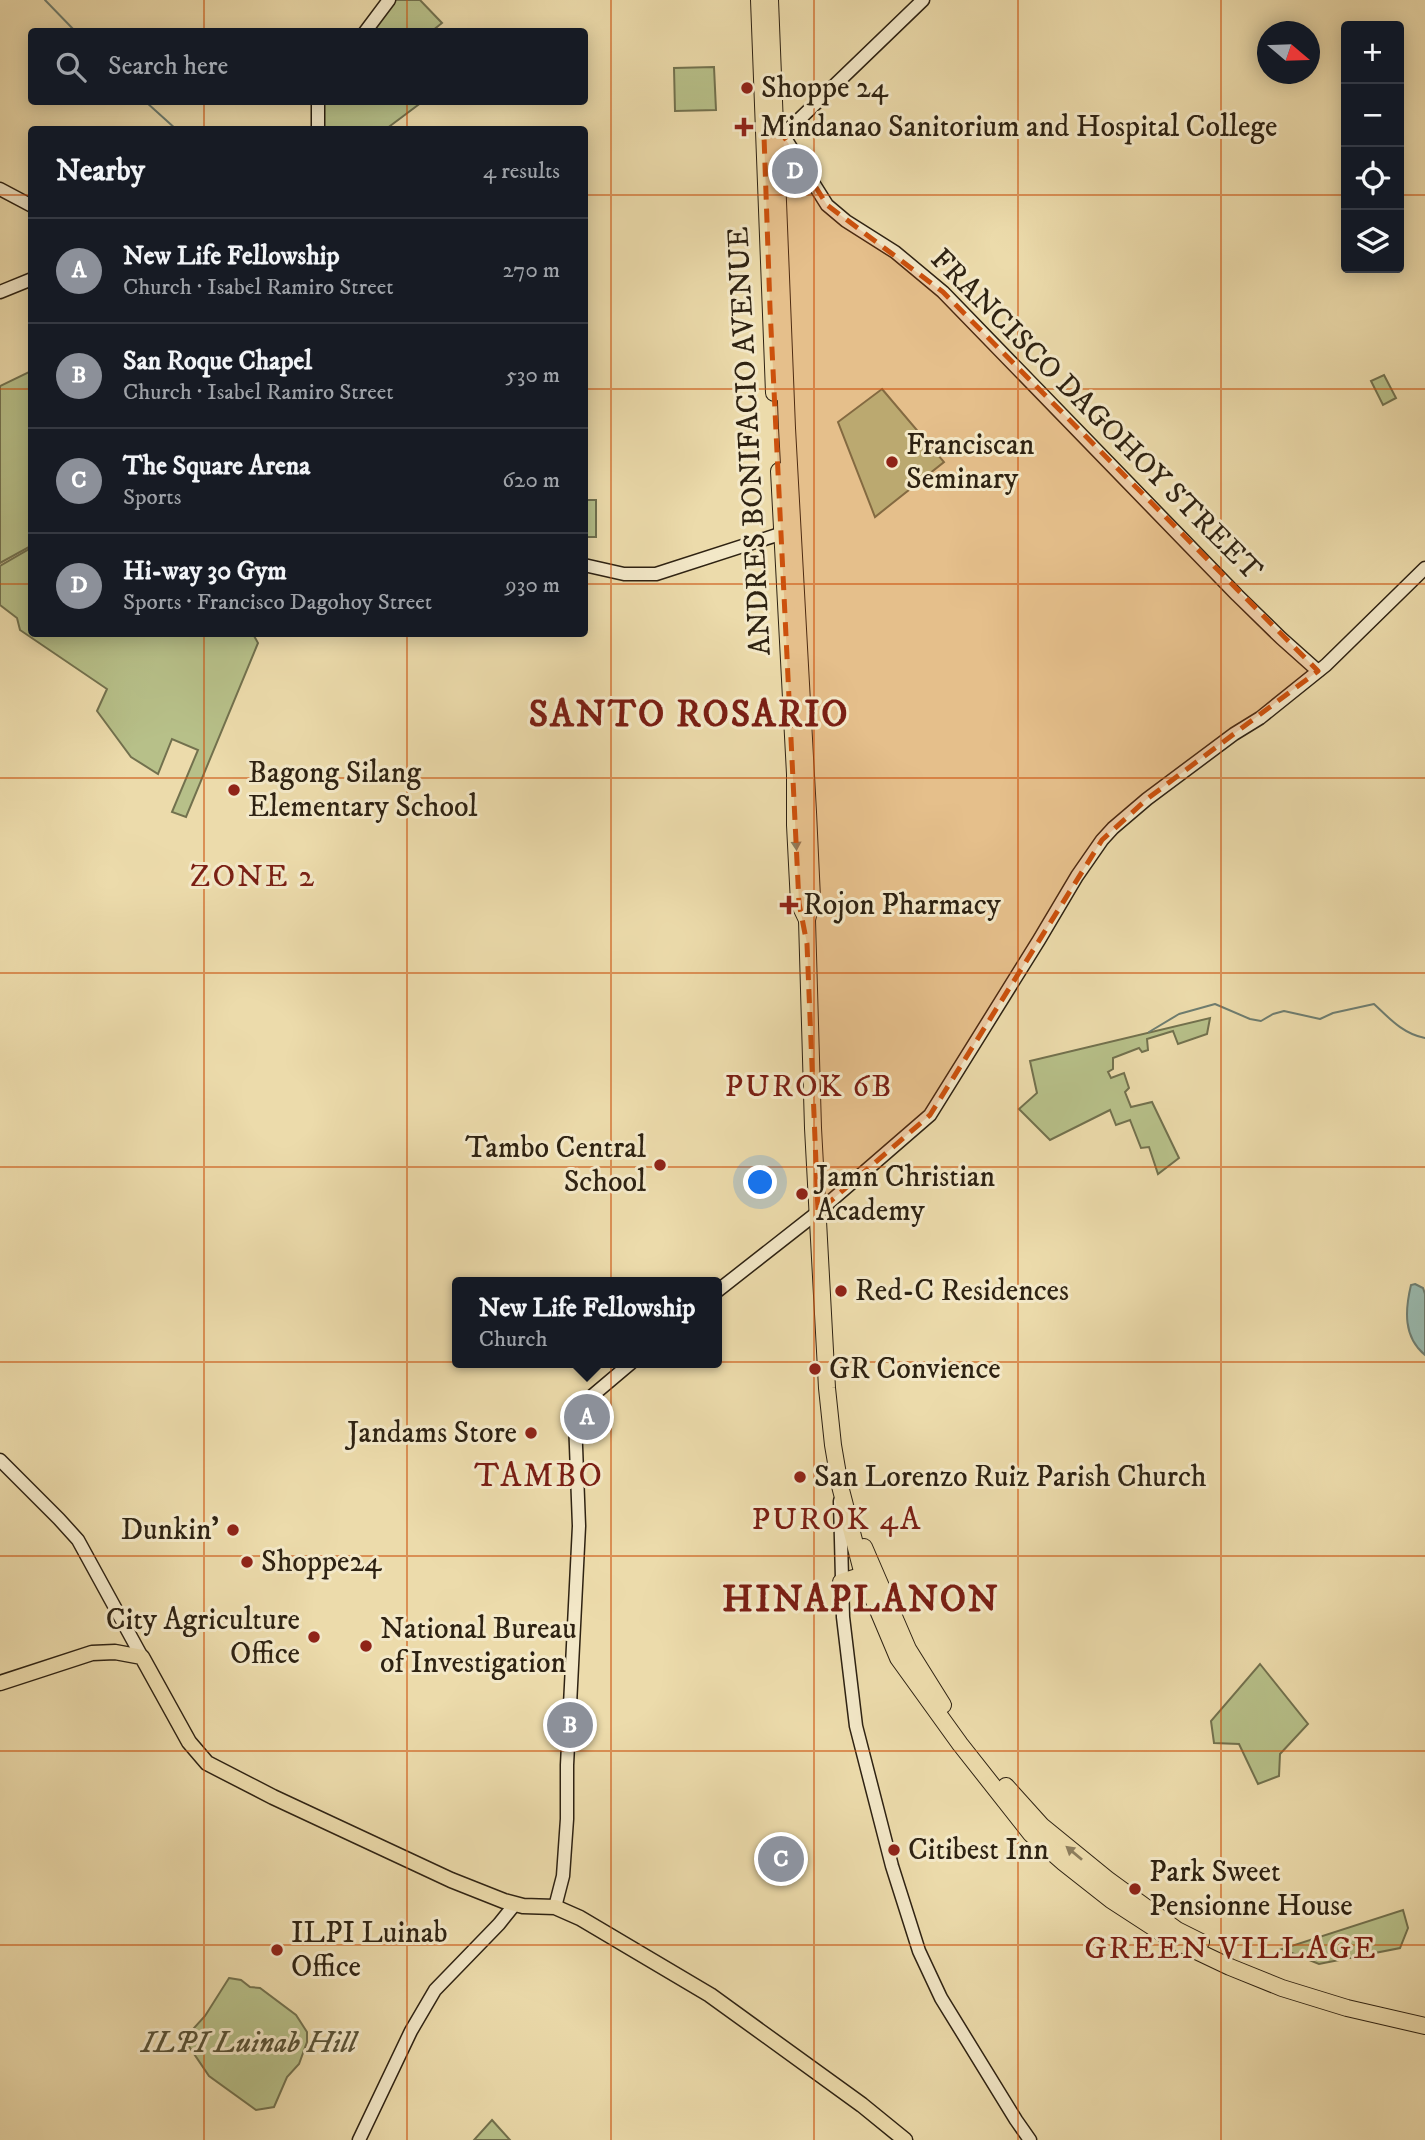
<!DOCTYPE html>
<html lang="en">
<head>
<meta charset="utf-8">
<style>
  :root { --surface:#171b24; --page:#20242c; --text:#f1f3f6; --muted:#9ea1a6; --line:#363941; --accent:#8c9099 }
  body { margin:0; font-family:"IM FELL DW Pica",serif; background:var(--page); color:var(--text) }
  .controls { position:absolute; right:21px; top:21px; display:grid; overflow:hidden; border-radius:7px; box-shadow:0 4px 18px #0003 }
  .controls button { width:63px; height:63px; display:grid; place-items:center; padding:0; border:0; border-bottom:2px solid var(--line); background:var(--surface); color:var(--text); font:35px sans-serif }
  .compass { position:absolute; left:1257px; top:21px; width:63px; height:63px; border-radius:50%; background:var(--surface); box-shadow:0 4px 18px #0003; rotate:109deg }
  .you { position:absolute; left:761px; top:1183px; width:24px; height:24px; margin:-18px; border:5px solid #fff; border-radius:50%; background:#1a73e8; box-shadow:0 0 0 10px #1a73e833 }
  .badge { display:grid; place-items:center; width:46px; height:46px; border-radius:50%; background:var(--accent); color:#fff; font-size:23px; font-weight:700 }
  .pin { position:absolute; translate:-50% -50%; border:4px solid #fff; box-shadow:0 2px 7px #0006 }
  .popup { position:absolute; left:452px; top:1277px; width:270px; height:91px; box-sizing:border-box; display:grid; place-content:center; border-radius:7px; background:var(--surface); filter:drop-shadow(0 2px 5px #0005); font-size:23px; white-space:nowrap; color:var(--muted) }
  .popup b { font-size:26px; color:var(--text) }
  .popup::after { content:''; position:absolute; left:50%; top:100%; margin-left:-14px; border:14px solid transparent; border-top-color:var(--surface) }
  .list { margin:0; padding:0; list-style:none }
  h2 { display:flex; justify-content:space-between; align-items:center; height:91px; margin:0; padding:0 28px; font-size:30px }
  h2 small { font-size:23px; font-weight:400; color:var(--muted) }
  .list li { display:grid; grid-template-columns:46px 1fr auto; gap:21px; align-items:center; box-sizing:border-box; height:105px; padding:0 28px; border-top:2px solid var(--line) }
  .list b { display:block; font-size:26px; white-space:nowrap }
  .list p { margin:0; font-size:23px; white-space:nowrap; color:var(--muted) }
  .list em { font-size:23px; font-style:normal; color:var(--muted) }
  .icon { flex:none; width:38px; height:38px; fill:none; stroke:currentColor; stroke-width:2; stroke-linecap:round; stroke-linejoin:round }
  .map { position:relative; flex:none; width:1425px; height:2140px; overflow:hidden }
  .search { position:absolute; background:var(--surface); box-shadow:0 4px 18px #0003; left:28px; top:28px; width:560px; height:77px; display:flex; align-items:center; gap:18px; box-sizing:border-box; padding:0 24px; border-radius:7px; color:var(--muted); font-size:26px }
  .panel { position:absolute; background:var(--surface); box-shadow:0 4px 18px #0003; left:28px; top:126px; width:560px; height:511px; border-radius:7px }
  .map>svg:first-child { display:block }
</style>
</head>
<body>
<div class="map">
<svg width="1425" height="2140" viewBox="0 0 1425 2140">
  <rect width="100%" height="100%" fill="#ecdbab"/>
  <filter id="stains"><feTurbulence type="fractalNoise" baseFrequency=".00286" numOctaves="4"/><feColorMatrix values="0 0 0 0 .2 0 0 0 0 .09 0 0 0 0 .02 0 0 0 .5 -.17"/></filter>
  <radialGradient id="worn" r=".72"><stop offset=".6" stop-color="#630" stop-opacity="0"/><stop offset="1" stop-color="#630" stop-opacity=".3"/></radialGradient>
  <g fill="#b7c089" stroke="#72714e" stroke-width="2">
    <polygon points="393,0 420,0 442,23 432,31 369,32"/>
    <polygon points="714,67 716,110 675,111 674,68"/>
    <polygon points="323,102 422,102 386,129 321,129"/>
    <polygon points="31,371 31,546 0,563 0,386"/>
    <polygon points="1384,375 1396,398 1383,405 1371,381"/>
    <polygon points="882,389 944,462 875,517 838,422"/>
    <rect x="585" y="500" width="11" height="37"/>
    <polygon points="31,548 32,634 253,634 258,643 186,817 172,812 198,750 172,739 158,774 131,757 97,711 107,689 20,630 17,618 0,605 0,566"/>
    <polygon points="1210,1018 1207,1034 1178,1044 1173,1031 1147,1039 1148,1050 1142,1052 1139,1048 1113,1058 1113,1069 1108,1072 1111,1078 1124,1073 1129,1088 1125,1092 1131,1107 1152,1102 1179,1158 1158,1174 1149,1147 1141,1148 1130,1120 1116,1125 1110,1110 1050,1140 1019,1109 1037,1093 1030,1061"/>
    <polygon points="1260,1664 1308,1724 1280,1754 1279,1776 1258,1784 1239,1744 1214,1743 1211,1721"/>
    <polygon points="1403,1910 1408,1928 1400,1948 1319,1964 1282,1949"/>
    <polygon points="229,1978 241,1980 250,1987 260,1988 296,2015 307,2032 307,2042 299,2064 287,2077 274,2107 256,2110 209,2076 184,2039 205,2016"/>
    <polygon points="492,2120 510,2140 474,2140"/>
  </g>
  <path fill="#99baaf" stroke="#6e7d70" stroke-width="2" d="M1415 1284 1423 1288 1425 1294V1355C1403 1337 1405 1310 1411 1285Z"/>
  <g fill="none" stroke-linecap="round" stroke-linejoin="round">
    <g stroke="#6e7d70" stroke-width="2">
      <polyline points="45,0 76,32"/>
      <polyline points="146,102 177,130"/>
      <path d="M1149 1032 1179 1014 1215 1004 1250 1019 1261 1021 1273 1014 1284 1011 1320 1019 1333 1013 1374 1004C1389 1018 1403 1034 1425 1038"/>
    </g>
    <defs>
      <g id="secondary">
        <polyline points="365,32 389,0"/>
        <polyline points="318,130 318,102"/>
        <polyline points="775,135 783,135 923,0"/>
        <polyline points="783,135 827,205 846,221 895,252 943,292 1237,595 1281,638 1318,671"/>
        <polyline points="0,189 32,206"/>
        <polyline points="0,292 32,279"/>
        <polyline points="584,565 624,574 656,574 783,533"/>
        <polyline points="716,1292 818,1212 930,1115 1039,940 1077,876 1102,840 1113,828 1147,799 1234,734 1260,718 1326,665 1425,568"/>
        <polyline points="0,1460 59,1519 78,1540 142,1657"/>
        <polyline points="840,1501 843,1617 856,1726 892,1866 919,1951 941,1998 1016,2120 1030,2140"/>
        <polyline points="555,1907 563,1876 567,1819 567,1765 579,1526 575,1420 586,1401 631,1363"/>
        <polyline points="359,2140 411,2031 435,1990 499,1924 515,1904"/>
      </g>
      <polyline id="primary" points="0,1683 92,1653 115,1652 142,1657 189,1742 207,1763 273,1797 451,1880 504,1901 523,1906 555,1907 580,1918 710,1995 862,2105 905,2140"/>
      <g id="highway">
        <polyline points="759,0 774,393"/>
        <polyline points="770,0 787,428 808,812 812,898 807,920 813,1128 827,1388 833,1445 840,1486 863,1575 898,1658 960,1744 1031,1834 1064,1863 1111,1900 1171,1939 1230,1967 1282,1988 1347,2008 1425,2026"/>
        <polyline points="779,471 795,774 795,825 799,903 807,920"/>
        <polyline points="864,1547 908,1649 943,1705"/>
        <polyline points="841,1582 863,1575"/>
        <polyline points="1006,1786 1042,1826 1107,1879 1177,1930 1201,1942"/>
      </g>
    </defs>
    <use href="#secondary" stroke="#2e2212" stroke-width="15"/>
    <use href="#primary" stroke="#2e2212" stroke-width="17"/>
    <use href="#highway" stroke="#2e2212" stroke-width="18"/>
    <use href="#secondary" stroke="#f3e8c8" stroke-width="12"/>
    <use href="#primary" stroke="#ecdbab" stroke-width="14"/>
    <use href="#highway" stroke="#ecdbab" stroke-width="16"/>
  </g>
  <defs><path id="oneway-solid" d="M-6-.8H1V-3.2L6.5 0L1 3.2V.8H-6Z" transform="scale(1.75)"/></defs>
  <g fill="#8d7e5e">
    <use href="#oneway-solid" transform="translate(796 840) rotate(87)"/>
    <use href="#oneway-solid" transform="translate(1074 1853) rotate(-140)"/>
  </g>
  <path fill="#cc510d" fill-opacity="0.2" stroke="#cc510d" stroke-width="5" stroke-dasharray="14 9" stroke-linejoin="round" d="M775 135H783L827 205 943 292 1318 671 1147 799 1102 840 930 1115 818 1212 807 944 799 903 770 308 764 136Z"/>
  <path fill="none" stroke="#cc510d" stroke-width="2" stroke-opacity="0.55" d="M204 0V32M407 0V32M611 0V2140M814 0V2140M1018 0V2140M1221 0V2140M204 102V130M407 102V130M0 195H32M584 195H1346M1399 195H1425M0 389H32M584 389H1425M0 584H32M584 584H1425M204 634V2140M407 634V2140M0 778H1425M0 973H1425M0 1167H1425M0 1362H1425M0 1556H1425M0 1751H1425M0 1945H1425"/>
  <g fill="#8f2418" stroke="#f3e8c8" stroke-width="2.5">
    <circle cx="747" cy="88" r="7"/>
    <path d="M740.5 116.5h7v7h7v7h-7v7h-7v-7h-7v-7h7z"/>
    <circle cx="892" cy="462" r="7"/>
    <circle cx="234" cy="790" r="7"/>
    <path d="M785.5 894.5h7v7h7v7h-7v7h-7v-7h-7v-7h7z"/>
    <circle cx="660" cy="1165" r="7"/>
    <circle cx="802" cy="1194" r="7"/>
    <circle cx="841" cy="1291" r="7"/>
    <circle cx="815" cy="1369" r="7"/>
    <circle cx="531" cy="1433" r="7"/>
    <circle cx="800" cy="1477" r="7"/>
    <circle cx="233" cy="1530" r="7"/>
    <circle cx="247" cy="1562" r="7"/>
    <circle cx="314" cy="1637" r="7"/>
    <circle cx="366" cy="1646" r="7"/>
    <circle cx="894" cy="1850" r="7"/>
    <circle cx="1135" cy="1889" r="7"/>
    <circle cx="277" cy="1950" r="7"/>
  </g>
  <g text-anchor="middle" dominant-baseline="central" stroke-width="6" stroke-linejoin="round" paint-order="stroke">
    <g font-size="30" fill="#2e2212" stroke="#f3e8c8" text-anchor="start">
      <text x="761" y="88">Shoppe 24</text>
      <text x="760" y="127">Mindanao Sanitorium and Hospital College</text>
      <text x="906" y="445">Franciscan<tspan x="906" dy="34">Seminary</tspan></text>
      <text x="248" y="773">Bagong Silang<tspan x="248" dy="34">Elementary School</tspan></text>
      <text x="803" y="905">Rojon Pharmacy</text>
      <text x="646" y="1148" text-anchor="end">Tambo Central<tspan x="646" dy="34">School</tspan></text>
      <text x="816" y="1177">Jamn Christian<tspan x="816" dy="34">Academy</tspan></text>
      <text x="855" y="1291">Red-C Residences</text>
      <text x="829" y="1369">GR Convience</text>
      <text x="517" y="1433" text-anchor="end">Jandams Store</text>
      <text x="814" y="1477">San Lorenzo Ruiz Parish Church</text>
      <text x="219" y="1530" text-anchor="end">Dunkin'</text>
      <text x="261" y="1562">Shoppe24</text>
      <text x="300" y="1620" text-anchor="end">City Agriculture<tspan x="300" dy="34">Office</tspan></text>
      <text x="380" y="1629">National Bureau<tspan x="380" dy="34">of Investigation</tspan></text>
      <text x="908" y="1850">Citibest Inn</text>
      <text x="1149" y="1872">Park Sweet<tspan x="1149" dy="34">Pensionne House</tspan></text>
      <text x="291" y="1933">ILPI Luinab<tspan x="291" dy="34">Office</tspan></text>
    </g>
    <g font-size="30" fill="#2e2212" stroke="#f3e8c8">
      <text transform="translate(1096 415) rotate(45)">FRANCISCO DAGOHOY STREET</text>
      <text transform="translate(750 441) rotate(-93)">ANDRES BONIFACIO AVENUE</text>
    </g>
    <g font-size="30" font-style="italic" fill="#575136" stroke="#f3e8c8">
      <text x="249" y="2043">ILPI Luinab Hill</text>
    </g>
    <g font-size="32" letter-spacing="2" fill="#7a1f14" stroke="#f3e8c8">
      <text x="253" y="877">ZONE 2</text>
      <text x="809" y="1087">PUROK 6B</text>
      <text x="837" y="1520">PUROK 4A</text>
      <text x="1231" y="1949">GREEN VILLAGE</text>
    </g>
    <g font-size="33" letter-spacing="2" fill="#7a1f14" stroke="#f3e8c8">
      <text x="539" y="1476">TAMBO</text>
    </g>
    <g font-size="37" font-weight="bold" letter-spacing="2" fill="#7a1f14" stroke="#f3e8c8">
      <text x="689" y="715">SANTO ROSARIO</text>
      <text x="861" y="1600">HINAPLANON</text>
    </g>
  </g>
  <rect width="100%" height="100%" filter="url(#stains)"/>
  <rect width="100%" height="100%" fill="url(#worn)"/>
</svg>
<div class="controls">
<button>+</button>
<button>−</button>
<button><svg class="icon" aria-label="locate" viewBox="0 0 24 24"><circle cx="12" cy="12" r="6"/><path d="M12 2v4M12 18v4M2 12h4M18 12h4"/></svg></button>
<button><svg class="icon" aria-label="layers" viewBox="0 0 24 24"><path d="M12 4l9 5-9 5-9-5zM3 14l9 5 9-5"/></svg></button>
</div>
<svg class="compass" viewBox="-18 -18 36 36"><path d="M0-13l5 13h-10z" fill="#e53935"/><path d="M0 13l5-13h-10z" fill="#9ea1a6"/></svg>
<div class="you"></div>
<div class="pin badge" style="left:587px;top:1417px">A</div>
<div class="popup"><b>New Life Fellowship</b>Church</div>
<div class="pin badge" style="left:570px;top:1725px">B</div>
<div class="pin badge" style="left:781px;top:1859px">C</div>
<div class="pin badge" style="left:795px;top:171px">D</div>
<div class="search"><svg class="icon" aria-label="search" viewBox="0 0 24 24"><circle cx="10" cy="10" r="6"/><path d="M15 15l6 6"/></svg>Search here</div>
<section class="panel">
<h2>Nearby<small>4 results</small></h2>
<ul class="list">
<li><span class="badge">A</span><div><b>New Life Fellowship</b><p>Church · Isabel Ramiro Street</p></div><em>270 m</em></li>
<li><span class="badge">B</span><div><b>San Roque Chapel</b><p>Church · Isabel Ramiro Street</p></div><em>530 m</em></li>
<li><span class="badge">C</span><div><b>The Square Arena</b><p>Sports</p></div><em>620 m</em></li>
<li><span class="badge">D</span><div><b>Hi-way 30 Gym</b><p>Sports · Francisco Dagohoy Street</p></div><em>930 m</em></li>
</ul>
</section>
</div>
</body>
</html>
